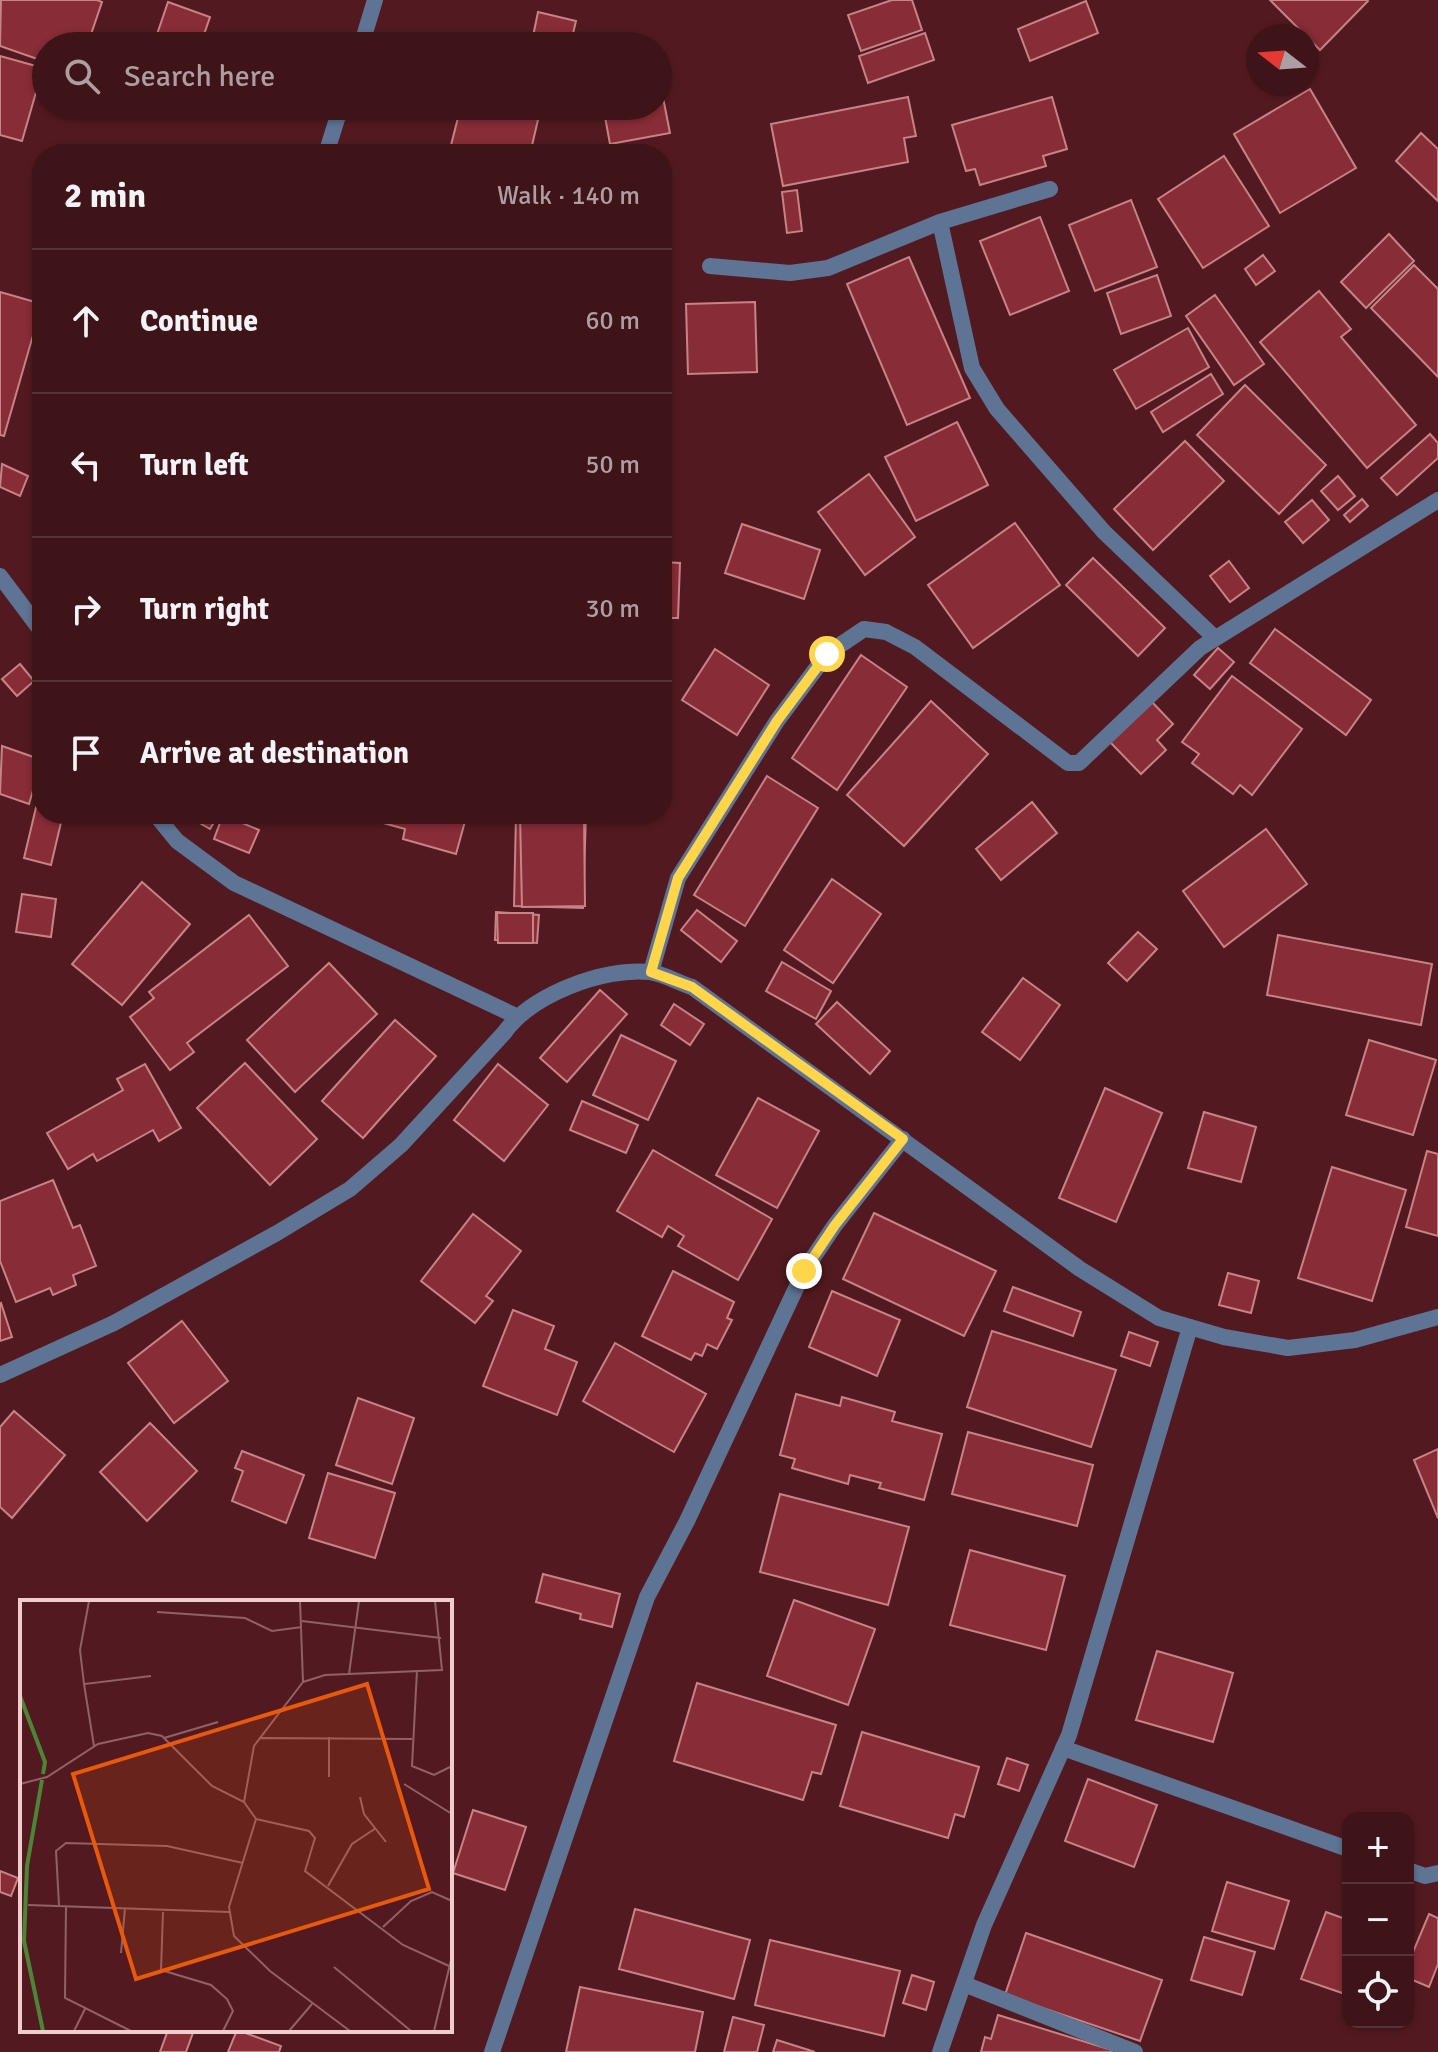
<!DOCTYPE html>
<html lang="en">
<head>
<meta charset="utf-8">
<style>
  :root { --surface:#3e1418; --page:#492125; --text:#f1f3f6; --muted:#ad9ea2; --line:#573337 }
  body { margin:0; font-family:Signika,sans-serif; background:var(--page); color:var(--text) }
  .controls { position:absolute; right:24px; bottom:24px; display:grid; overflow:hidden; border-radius:16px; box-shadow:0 2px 6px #0004 }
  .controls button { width:72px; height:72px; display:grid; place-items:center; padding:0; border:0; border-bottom:2px solid var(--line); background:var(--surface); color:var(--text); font:40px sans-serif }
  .compass { position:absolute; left:1246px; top:24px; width:72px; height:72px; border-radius:50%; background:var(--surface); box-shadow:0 2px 6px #0004; rotate:287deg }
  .stop { position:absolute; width:24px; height:24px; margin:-18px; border:6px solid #ffd54a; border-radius:50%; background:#fff }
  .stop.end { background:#ffd54a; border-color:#fff; box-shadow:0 2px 8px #0008 }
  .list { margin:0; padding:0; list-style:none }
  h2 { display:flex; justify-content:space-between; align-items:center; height:104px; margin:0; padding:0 32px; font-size:34px }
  h2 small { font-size:26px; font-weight:400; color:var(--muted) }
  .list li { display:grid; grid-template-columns:52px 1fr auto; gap:24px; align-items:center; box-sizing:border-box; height:144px; padding:0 32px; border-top:2px solid var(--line) }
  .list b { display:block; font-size:30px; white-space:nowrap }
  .list em { font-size:26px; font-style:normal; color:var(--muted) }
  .icon { flex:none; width:44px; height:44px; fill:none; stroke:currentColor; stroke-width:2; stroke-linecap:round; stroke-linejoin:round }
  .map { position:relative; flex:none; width:1438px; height:2052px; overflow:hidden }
  .search { position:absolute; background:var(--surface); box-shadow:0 2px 6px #0004; left:32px; top:32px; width:640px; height:88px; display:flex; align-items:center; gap:20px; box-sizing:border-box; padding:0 28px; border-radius:44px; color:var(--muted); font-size:30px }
  .panel { position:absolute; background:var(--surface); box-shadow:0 2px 6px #0004; left:32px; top:144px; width:640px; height:680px; border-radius:32px }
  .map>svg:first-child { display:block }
</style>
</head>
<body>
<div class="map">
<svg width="1438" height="2052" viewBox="0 0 1438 2052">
  <rect width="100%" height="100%" fill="#521a20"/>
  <g fill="#882c37" stroke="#c78385" stroke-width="2">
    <polygon points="1,0 97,0 102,2 87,46 46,46 46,62 0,46"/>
    <polygon points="892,0 912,0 922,30 861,51 848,15"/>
    <polygon points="1270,0 1367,0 1368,1 1320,50"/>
    <polygon points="1086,1 1098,33 1030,61 1018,29"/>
    <polygon points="168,2 210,17 200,46 153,46"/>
    <polygon points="538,12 576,21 570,46 531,46"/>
    <polygon points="925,33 934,60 868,83 859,56"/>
    <polygon points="0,56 43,68 22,141 0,135"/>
    <polygon points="658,82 660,82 670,133 610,144 603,106 658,106"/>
    <polygon points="1310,89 1356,168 1280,213 1234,134"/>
    <polygon points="908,97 916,136 904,138 908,162 783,186 771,124"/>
    <polygon points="1052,97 1067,149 1043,156 1046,166 980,185 975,169 966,171 952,125"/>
    <polygon points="461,106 541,107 530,154 469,154 450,149"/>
    <polygon points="1421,133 1438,149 1438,201 1396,161"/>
    <polygon points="176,148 198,154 174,154"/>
    <polygon points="1224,156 1269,226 1203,268 1158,199"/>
    <polygon points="797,190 802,231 787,233 782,192"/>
    <polygon points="1131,200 1157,267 1095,291 1069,225"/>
    <polygon points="1040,217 1069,291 1010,315 980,241"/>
    <polygon points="1389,234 1414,261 1366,308 1341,282"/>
    <polygon points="1263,255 1275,271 1256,285 1245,269"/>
    <polygon points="909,257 970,398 907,425 847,284"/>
    <polygon points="1414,265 1438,289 1438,377 1371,308"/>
    <polygon points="1157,275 1171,316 1121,334 1107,293"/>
    <polygon points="1319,291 1351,329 1341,337 1416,425 1367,468 1260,342"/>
    <polygon points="0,292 42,304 4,436 0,435"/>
    <polygon points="1215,295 1264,364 1234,385 1186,316"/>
    <polygon points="755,302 757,372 688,374 686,304"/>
    <polygon points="1188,328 1209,367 1136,409 1114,370"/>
    <polygon points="1211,374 1223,394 1163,432 1151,412"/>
    <polygon points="1245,385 1326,465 1279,514 1197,435"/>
    <polygon points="957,422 988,485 916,521 885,457"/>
    <polygon points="1430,434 1438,443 1438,458 1397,495 1381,478"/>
    <polygon points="1185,441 1224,481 1153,550 1114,509"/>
    <polygon points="2,464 28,476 20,496 0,487"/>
    <polygon points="869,474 915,537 865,575 818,512"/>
    <polygon points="1338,476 1355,496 1338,510 1321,491"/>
    <polygon points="1362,499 1368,506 1350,522 1344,515"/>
    <polygon points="1312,500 1329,520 1303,543 1285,522"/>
    <polygon points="1015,523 1060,585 973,648 928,585"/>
    <polygon points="742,524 820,550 804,599 725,573"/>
    <polygon points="1093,558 1165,628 1138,656 1066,585"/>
    <polygon points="1229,561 1249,588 1230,602 1210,576"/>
    <polygon points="662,562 680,563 678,618 662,618"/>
    <polygon points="1275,629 1371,700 1346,735 1250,663"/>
    <polygon points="1218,648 1234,662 1210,689 1194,675"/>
    <polygon points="715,649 769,685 737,735 682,700"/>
    <polygon points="861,655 907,687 837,790 792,758"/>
    <polygon points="20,664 34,681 17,696 2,679"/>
    <polygon points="1232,676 1302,729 1252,795 1240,785 1233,794 1192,763 1199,754 1182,742"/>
    <polygon points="931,701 988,754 904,846 847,795"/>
    <polygon points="1152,702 1173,724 1157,740 1166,750 1141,774 1110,742"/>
    <polygon points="2,746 42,760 29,804 0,794"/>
    <polygon points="767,776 818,808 745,926 694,895"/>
    <polygon points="38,799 42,800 42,814 63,814 51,865 24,858"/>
    <polygon points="1032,802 1057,833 1001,880 976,849"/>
    <polygon points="184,814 219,814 210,829"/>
    <polygon points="371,814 467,814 456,854 403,839 405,829 369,819"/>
    <polygon points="516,814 586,814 583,908 514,906"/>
    <polygon points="520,814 584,814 585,906 522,907"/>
    <polygon points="223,815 259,830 249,853 214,839"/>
    <polygon points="1266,829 1307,884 1224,947 1183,891"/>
    <polygon points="832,879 881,914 833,983 784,950"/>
    <polygon points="142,882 190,924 122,1005 72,964"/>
    <polygon points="22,894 56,899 51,937 16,932"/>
    <polygon points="697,910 737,941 721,962 681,930"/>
    <polygon points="496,912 539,915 537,943 495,940"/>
    <polygon points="497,913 533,913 533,943 498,943"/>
    <polygon points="249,915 288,966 187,1043 194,1052 170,1070 130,1017 154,998 149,992"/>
    <polygon points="1138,932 1157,949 1127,981 1108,963"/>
    <polygon points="1278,935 1432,964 1421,1025 1267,995"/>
    <polygon points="782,962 831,991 816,1019 766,991"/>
    <polygon points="329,963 377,1014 295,1092 247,1040"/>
    <polygon points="1023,978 1060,1005 1020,1060 982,1032"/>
    <polygon points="600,990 627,1014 567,1082 540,1058"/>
    <polygon points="837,1002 890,1051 870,1074 816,1024"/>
    <polygon points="674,1004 704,1024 690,1045 661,1025"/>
    <polygon points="395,1020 436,1056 363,1138 322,1101"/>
    <polygon points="621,1035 676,1061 648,1120 593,1095"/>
    <polygon points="1369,1040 1436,1060 1413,1135 1346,1115"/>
    <polygon points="245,1063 317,1139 270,1185 197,1108"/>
    <polygon points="145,1064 181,1128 159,1141 153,1130 97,1161 93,1154 68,1169 47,1133 123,1090 117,1079"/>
    <polygon points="498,1064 548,1105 504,1161 454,1120"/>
    <polygon points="1105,1088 1162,1113 1116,1222 1059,1198"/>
    <polygon points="758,1098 819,1131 777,1208 716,1175"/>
    <polygon points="582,1101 638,1125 626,1153 570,1130"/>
    <polygon points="1204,1112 1256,1127 1241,1182 1188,1168"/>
    <polygon points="653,1150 772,1219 738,1280 678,1246 684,1236 668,1226 662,1237 617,1211"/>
    <polygon points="1427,1151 1438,1154 1438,1236 1406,1227"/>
    <polygon points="1332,1167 1406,1190 1372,1301 1298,1278"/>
    <polygon points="53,1180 73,1228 80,1225 96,1266 73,1275 76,1285 53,1295 50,1288 16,1302 0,1261 0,1201"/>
    <polygon points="874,1213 996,1271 964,1336 843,1279"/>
    <polygon points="473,1214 521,1251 486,1296 493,1301 475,1323 421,1281"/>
    <polygon points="673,1271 734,1302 727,1318 732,1320 717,1349 707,1344 702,1356 695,1353 691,1360 642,1336"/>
    <polygon points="1228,1273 1259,1281 1251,1313 1219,1305"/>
    <polygon points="1013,1287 1081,1312 1073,1336 1004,1311"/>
    <polygon points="832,1291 900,1320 877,1376 809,1347"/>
    <polygon points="1,1303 12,1337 0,1341 0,1304"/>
    <polygon points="513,1310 554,1326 545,1349 577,1362 557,1415 483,1386"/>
    <polygon points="182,1321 228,1381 174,1423 128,1363"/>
    <polygon points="992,1331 1116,1370 1091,1447 967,1407"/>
    <polygon points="1129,1332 1158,1342 1150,1366 1121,1356"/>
    <polygon points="615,1343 706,1394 674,1452 583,1401"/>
    <polygon points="796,1394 840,1406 842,1397 895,1412 892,1421 942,1434 924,1500 879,1488 881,1483 850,1475 848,1484 792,1468 795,1459 780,1455"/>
    <polygon points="358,1398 414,1418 392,1484 336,1465"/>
    <polygon points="14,1411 65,1455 12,1518 0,1507 0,1427"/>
    <polygon points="150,1423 197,1471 147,1521 100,1472"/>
    <polygon points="968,1432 1093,1465 1077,1526 952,1494"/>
    <polygon points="1438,1449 1438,1518 1414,1460"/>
    <polygon points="242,1451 304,1475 286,1523 232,1501 243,1471 235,1468"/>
    <polygon points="328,1473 395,1493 375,1558 309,1538"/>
    <polygon points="780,1494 909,1527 888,1605 760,1572"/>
    <polygon points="970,1550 1065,1576 1046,1650 950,1625"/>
    <polygon points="543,1574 620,1594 612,1627 580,1619 581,1614 536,1602"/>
    <polygon points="794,1600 875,1629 848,1705 767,1676"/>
    <polygon points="1157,1651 1233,1673 1213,1742 1136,1720"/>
    <polygon points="697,1683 836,1725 821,1774 812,1772 803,1800 674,1761"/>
    <polygon points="862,1732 979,1767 964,1817 955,1814 948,1838 840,1806"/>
    <polygon points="1007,1758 1028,1765 1019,1791 998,1784"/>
    <polygon points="1088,1779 1157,1805 1134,1867 1065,1841"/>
    <polygon points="473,1810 526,1827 505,1890 453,1873"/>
    <polygon points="0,1871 18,1878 11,1896 0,1892"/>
    <polygon points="1227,1882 1289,1901 1274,1949 1212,1931"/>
    <polygon points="635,1909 750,1940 734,1999 619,1969"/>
    <polygon points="1326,1912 1348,1920 1348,1995 1301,1979"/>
    <polygon points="1429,1914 1438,1918 1438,1964 1429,1987 1408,1978 1408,1964"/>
    <polygon points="1026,1933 1162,1980 1140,2041 1005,1995"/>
    <polygon points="1204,1937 1255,1952 1242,1995 1191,1980"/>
    <polygon points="770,1940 900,1971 884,2036 755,2005"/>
    <polygon points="912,1975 934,1982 926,2010 903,2003"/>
    <polygon points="580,1987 703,2012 695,2052 566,2052"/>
    <polygon points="998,2015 1115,2051 1114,2052 981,2052 985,2037 991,2039"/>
    <polygon points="733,2017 764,2025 757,2052 724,2052"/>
    <polygon points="168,2030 194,2030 186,2052 160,2052"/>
    <polygon points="237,2030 281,2046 279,2052 228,2052"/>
    <polygon points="777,2040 815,2052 773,2052"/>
  </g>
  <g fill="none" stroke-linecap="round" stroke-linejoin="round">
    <g stroke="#5e7494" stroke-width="16">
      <polyline points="361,46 375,0"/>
      <polyline points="326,154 341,106"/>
      <polyline points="940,222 972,368 997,409 1104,532 1215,638"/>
      <polyline points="710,266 790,273 828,268 940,222 1050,189"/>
      <polyline points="0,576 42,632"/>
      <polyline points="155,814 177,841 234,883 516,1016"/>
      <polyline points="651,972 678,878 777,721 827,654 864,629 886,632 915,647 1068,763 1079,763 1200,648 1438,500"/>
      <path d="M0 1375 114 1323 277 1233 350 1189 401 1145 504 1033C531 995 603 967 650 972 664 974 679 983 692 987L1080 1269 1159 1318 1224 1337 1288 1348 1355 1340 1438 1317"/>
      <polyline points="1063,1748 1348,1849"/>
      <polyline points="1408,1870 1425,1876 1438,1873"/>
      <polyline points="964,1984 1135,2052"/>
      <polyline points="492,2052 647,1597 687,1521 804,1271 835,1225 903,1139"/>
      <polyline points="940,2052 984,1925 1069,1735 1190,1327"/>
    </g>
  </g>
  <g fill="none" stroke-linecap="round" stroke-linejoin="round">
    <polyline stroke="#ffd54a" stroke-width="10" points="804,1271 835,1225 903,1139 692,987 651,972 678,878 777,721 827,654"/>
  </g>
  <g transform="translate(20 1600)">
    <rect width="432" height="432" fill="#521a20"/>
    <path fill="none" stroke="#4d8537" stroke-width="4" d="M0 96 25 162 23 174M22 180 7 266 4 341 23 431"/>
    <path fill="none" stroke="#926165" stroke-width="2" d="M137 12 225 18 252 31 282 27M282 21 421 38M397 70 392 166 414 175 432 166M329 74 339 1M283 82 305 75 422 70 415 1M64 84 60 50 69 1M309 137V177M144 138 198 122M239 138 392 139M74 146 64 84 131 76M0 184 27 177 78 144 128 133 142 136 192 186 224 202 236 219 209 307 214 336 250 371 330 431M384 184 432 214M340 197 344 214 366 242M224 202 234 146 283 82 280 1M236 219 289 231 295 238 285 271 383 345 429 366M308 286 332 244 356 228M8 305 209 312M39 305 36 251 46 243 147 246 223 263M46 306 45 398 111 431M143 312 141 370 191 385 207 399 213 411 203 431M363 327 391 301 412 292 432 301M101 353 105 308M314 367 391 431M54 431 65 409M269 431 292 404M414 431 432 356"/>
    <path fill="#e8590c" fill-opacity="0.15" stroke="#e8590c" stroke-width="4" d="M347 84 409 289 116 379 53 174Z"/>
    <rect width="432" height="432" fill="none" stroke="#f1cccc" stroke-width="4"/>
  </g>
</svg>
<div class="controls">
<button>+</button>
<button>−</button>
<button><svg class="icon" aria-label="locate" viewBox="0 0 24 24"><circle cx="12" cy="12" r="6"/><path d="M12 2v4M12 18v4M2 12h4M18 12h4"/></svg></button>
</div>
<svg class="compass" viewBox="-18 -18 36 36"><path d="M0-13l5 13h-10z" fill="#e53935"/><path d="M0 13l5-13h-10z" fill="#ad9ea2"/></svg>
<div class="stop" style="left:827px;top:654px"></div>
<div class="stop end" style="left:804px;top:1271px"></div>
<div class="search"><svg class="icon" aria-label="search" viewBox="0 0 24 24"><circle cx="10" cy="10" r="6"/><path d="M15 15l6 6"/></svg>Search here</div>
<section class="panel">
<h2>2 min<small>Walk · 140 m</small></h2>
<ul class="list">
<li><svg class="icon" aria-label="ahead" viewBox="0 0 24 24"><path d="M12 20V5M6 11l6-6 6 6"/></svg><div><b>Continue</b></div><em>60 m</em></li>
<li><svg class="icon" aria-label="left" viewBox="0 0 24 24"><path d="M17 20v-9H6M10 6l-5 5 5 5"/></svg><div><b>Turn left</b></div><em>50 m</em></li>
<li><svg class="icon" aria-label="right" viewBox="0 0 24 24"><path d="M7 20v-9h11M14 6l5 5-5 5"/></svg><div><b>Turn right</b></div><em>30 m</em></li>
<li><svg class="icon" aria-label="arrive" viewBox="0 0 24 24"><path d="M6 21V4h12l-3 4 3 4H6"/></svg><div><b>Arrive at destination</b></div></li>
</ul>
</section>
</div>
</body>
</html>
